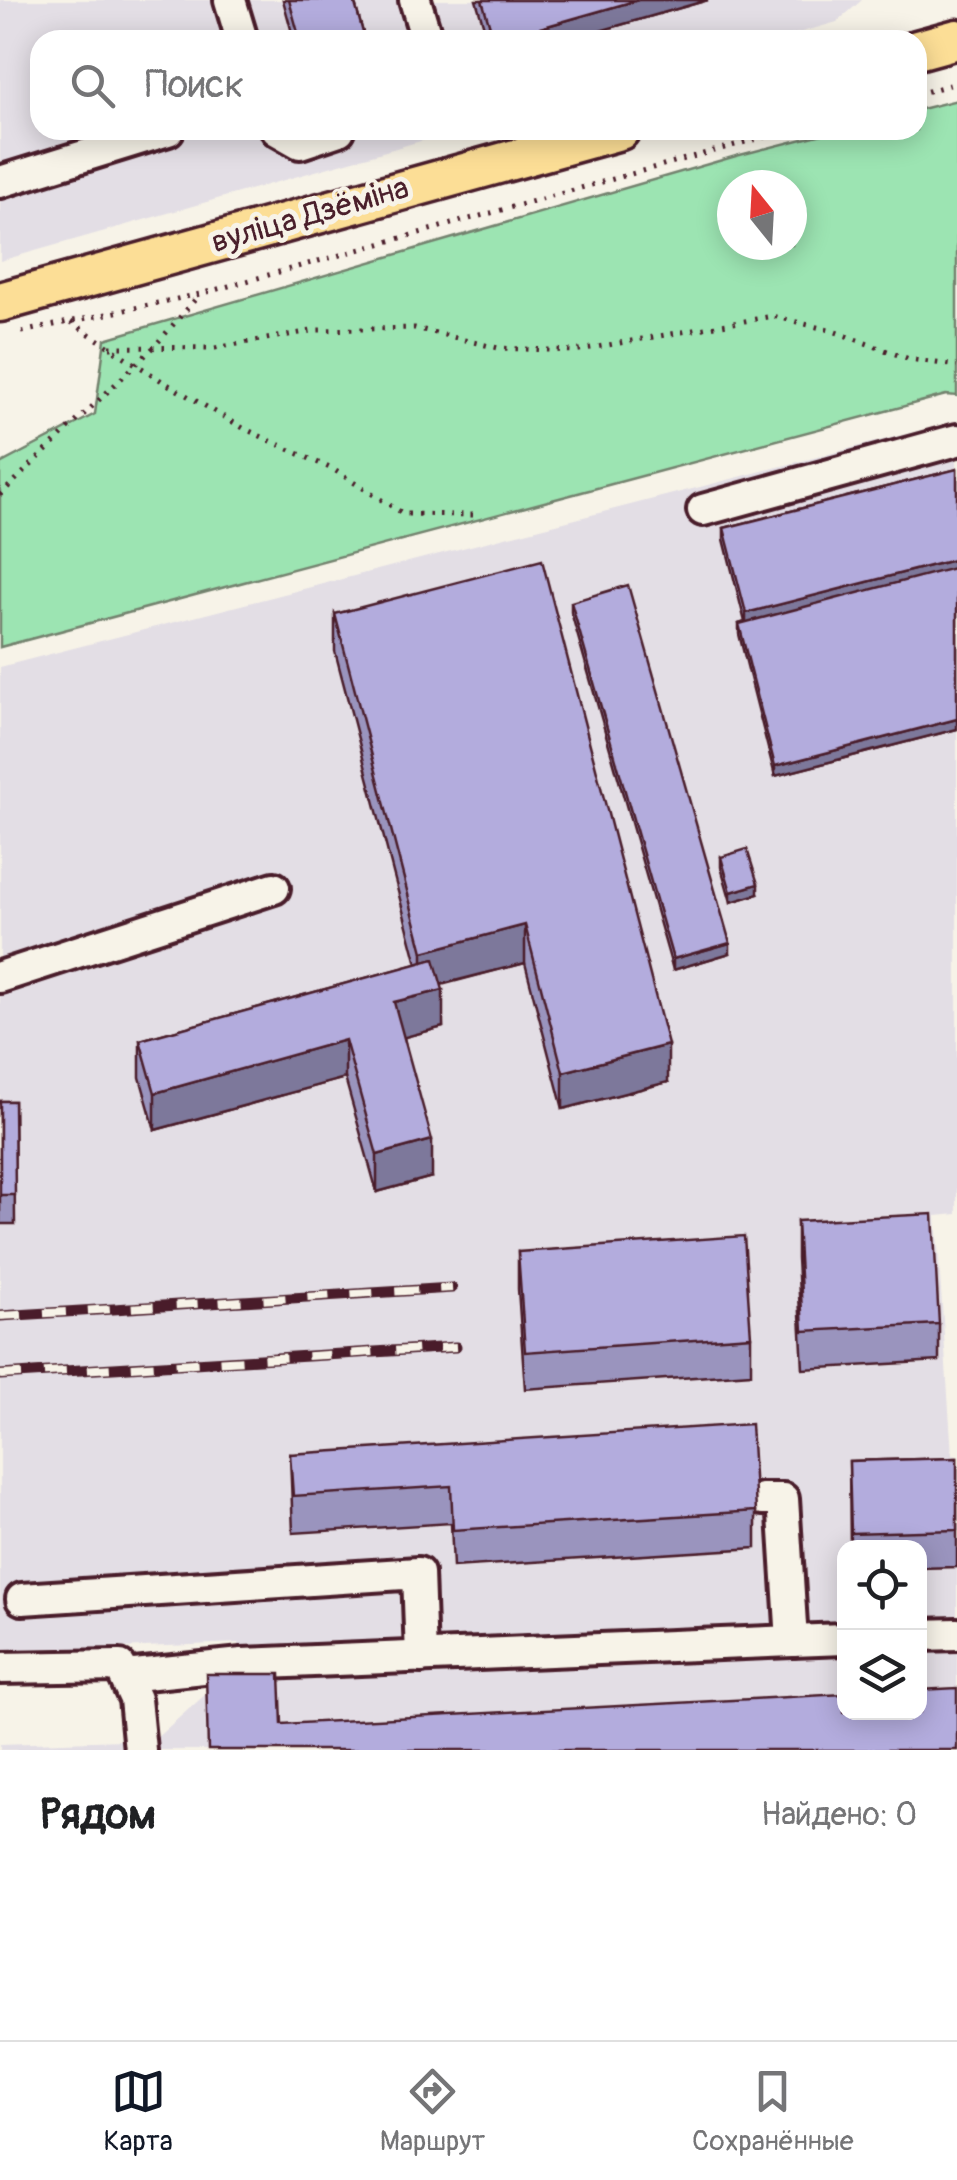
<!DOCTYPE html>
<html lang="ru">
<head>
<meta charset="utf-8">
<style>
  :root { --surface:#fff; --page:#f2f2f2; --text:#202124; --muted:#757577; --line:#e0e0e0; --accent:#111827 }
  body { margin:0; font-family:Pangolin,sans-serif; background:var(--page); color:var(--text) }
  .controls { position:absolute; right:30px; bottom:30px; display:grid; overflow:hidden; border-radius:20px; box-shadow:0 5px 25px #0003 }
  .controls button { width:90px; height:90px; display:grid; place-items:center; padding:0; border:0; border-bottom:2px solid var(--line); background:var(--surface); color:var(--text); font:50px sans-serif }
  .compass { position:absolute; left:717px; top:170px; width:90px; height:90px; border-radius:50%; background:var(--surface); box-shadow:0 5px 25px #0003; rotate:342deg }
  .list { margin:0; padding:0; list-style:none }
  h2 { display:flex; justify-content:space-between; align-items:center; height:130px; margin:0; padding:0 40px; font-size:42px }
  h2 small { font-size:32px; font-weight:400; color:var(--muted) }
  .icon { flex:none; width:55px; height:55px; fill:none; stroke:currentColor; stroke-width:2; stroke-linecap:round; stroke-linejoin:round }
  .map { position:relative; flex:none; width:957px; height:1750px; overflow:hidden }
  .search { position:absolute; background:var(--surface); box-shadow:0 5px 25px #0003; left:30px; right:30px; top:30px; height:110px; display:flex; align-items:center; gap:25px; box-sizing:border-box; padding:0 35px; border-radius:30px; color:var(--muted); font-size:38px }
  .sheet { height:290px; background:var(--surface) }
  nav { display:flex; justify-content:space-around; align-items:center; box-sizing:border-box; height:140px; border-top:2px solid var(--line); background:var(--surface); font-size:28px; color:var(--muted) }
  nav a { display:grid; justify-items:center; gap:5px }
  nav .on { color:var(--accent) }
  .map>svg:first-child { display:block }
</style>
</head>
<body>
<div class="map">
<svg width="957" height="1750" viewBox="0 0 957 1750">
  <rect width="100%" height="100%" fill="#f7f3e8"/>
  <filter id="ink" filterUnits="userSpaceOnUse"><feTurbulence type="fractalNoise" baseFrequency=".01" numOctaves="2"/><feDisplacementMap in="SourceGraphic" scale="20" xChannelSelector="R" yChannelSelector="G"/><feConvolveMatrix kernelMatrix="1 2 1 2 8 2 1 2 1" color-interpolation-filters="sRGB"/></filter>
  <g filter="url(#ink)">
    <g fill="#e3dee5" fill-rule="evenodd">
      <polygon points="0,0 862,0 837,22 774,40 40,40 40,130 459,130 0,261"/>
      <path d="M957 421V1214L936 1216 952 1455 957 1456V1750H0V1744L155 1739 206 1694 245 1689 239 1643 0 1653V667ZM844 1548H920V1712H844Z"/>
    </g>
    <path fill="#9ce4b2" stroke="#73826e" stroke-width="2.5" fill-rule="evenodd" d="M957 100V396L946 395 0 647V464L95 414 105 339 736 156 838 130H917V110ZM732 185H792V245H732Z"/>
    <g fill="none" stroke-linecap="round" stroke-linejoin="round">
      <defs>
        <g id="minor">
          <polyline points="230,0 242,40"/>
          <polyline points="415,0 427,40"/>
          <polyline points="277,130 300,143 339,130"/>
          <polyline points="0,182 168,130"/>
          <polyline points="703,510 957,440"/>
          <polyline points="0,977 274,888"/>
          <polyline points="22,1599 418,1573 421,1657"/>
          <polyline points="920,1635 957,1634"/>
          <polyline points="792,1641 844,1639"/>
          <polyline points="0,1668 120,1666 135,1699 140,1750"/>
          <polyline points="125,1676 242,1664 792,1641 783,1499 762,1499"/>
        </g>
        <g id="major">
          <polyline points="917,50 957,39"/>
          <polyline points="0,302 620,130"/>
        </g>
      </defs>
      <use href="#minor" stroke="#4a1f2b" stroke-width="38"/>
      <use href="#major" stroke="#4a1f2b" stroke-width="45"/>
      <g stroke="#4a1f2b" stroke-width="5" stroke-dasharray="2.5 8" stroke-linecap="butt">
        <polyline points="917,94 957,83"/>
        <polyline points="71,322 162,381 243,428 334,470 404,514 473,515"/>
        <polyline points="22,332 200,294 789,130"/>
        <polyline points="110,347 215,348 317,330 415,328 498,348 574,351 773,316 833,331 909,359 957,366"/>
        <polyline points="0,495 153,348 199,295"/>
      </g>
      <use href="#minor" stroke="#f7f3e8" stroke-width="30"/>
      <use href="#major" stroke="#fcde96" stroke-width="38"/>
      <defs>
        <g id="rail">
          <polyline points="0,1316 452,1288"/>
          <polyline points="0,1375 456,1347"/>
        </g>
      </defs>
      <use href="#rail" stroke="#4a1f2b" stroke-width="11"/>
      <use href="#rail" stroke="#f7f3e8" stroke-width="8" stroke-dasharray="22" stroke-linecap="butt"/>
    </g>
    <g fill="#9a94be" stroke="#4a1f2b" stroke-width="2.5">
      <polygon points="283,0 354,0 365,40 294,40"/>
      <polygon points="476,0 708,0 568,40 488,40"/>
      <polygon points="957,469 957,729 775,776 739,634 739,624 745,622 724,539 724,528"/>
      <polygon points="571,602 730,953 673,970 571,612"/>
      <polygon points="335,614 668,1082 563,1109 525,963 441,985 443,1027 404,1037 432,1177 377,1192 345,1078 155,1130 140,1077 140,1040 417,964 335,651"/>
      <polygon points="721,857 758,894 731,902 721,867"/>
      <polygon points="0,1101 14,1101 15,1224 0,1224"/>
      <polygon points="797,1221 939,1324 939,1361 803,1369 797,1258"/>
      <polygon points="518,1252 751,1336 751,1373 525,1389 518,1289"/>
      <polygon points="290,1454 756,1511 756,1548 453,1567 451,1523 293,1533"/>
      <polygon points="957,1458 957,1567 920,1568 920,1548 850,1548 849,1461"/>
    </g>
    <g fill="#7d789b" stroke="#4a1f2b" stroke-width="2.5">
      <polygon points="638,0 708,0 568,40 498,40"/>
      <polygon points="957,559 957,569 746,623 746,613"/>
      <polygon points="957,719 957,729 775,776 775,766"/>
      <polygon points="758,884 758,894 731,902 731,892"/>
      <polygon points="525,925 525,963 423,989 423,952"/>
      <polygon points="730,943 730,953 673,970 673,959"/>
      <polygon points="443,990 443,1027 394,1040 394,1002"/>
      <polygon points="345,1040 345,1078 155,1130 155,1093"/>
      <polygon points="668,1045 668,1082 563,1109 563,1072"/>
      <polygon points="432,1140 432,1177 377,1192 377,1155"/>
    </g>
    <g fill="#b3acdd" stroke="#4a1f2b" stroke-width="2.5">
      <polygon points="289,0 354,0 365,40 300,40"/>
      <polygon points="482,0 638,0 498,40 494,40"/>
      <polygon points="957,469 957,559 746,613 724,528"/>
      <polygon points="542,560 668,1045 563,1072 525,925 423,952 335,614"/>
      <polygon points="957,567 957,719 775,766 739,624"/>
      <polygon points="628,585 730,943 673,959 571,602"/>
      <polygon points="747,849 758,884 731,892 721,857"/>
      <polygon points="434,959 443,990 394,1002 432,1140 377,1155 345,1040 155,1093 140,1040"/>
      <polygon points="0,1101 14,1101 15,1195 0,1195"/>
      <polygon points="933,1214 939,1324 803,1331 797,1221"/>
      <polygon points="744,1236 751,1336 525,1352 518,1252"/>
      <polygon points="751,1424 756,1511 453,1530 451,1486 293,1496 290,1454"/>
      <polygon points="957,1458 957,1530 851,1533 849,1461"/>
      <polygon points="206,1674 280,1674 282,1724 844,1694 844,1712 920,1712 920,1690 957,1688 957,1750 208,1750"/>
    </g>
  </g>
  <g text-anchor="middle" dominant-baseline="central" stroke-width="10" stroke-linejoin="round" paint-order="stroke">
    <g font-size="32" fill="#4a1f2b" stroke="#f7f3e8">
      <text transform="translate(310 215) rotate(-16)">вуліца Дзёміна</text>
    </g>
  </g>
</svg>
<div class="controls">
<button><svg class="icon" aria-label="locate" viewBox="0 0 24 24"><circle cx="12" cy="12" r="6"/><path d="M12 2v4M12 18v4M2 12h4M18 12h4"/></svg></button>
<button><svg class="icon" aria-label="layers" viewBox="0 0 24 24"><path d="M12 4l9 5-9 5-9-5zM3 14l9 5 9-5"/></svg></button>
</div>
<svg class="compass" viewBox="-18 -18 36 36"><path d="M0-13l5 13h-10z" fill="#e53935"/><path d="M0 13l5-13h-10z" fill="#757577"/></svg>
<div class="search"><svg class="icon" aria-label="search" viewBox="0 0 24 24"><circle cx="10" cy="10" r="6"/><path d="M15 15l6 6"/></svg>Поиск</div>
</div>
<section class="sheet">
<h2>Рядом<small>Найдено: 0</small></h2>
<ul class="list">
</ul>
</section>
<nav>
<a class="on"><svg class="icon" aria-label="map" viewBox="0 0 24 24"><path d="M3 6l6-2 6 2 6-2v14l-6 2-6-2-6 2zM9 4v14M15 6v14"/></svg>Карта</a>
<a><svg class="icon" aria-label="directions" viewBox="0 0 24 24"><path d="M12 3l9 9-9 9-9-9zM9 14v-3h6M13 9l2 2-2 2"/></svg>Маршрут</a>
<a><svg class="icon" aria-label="saved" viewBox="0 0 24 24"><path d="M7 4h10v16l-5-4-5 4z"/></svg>Сохранённые</a>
</nav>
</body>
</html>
